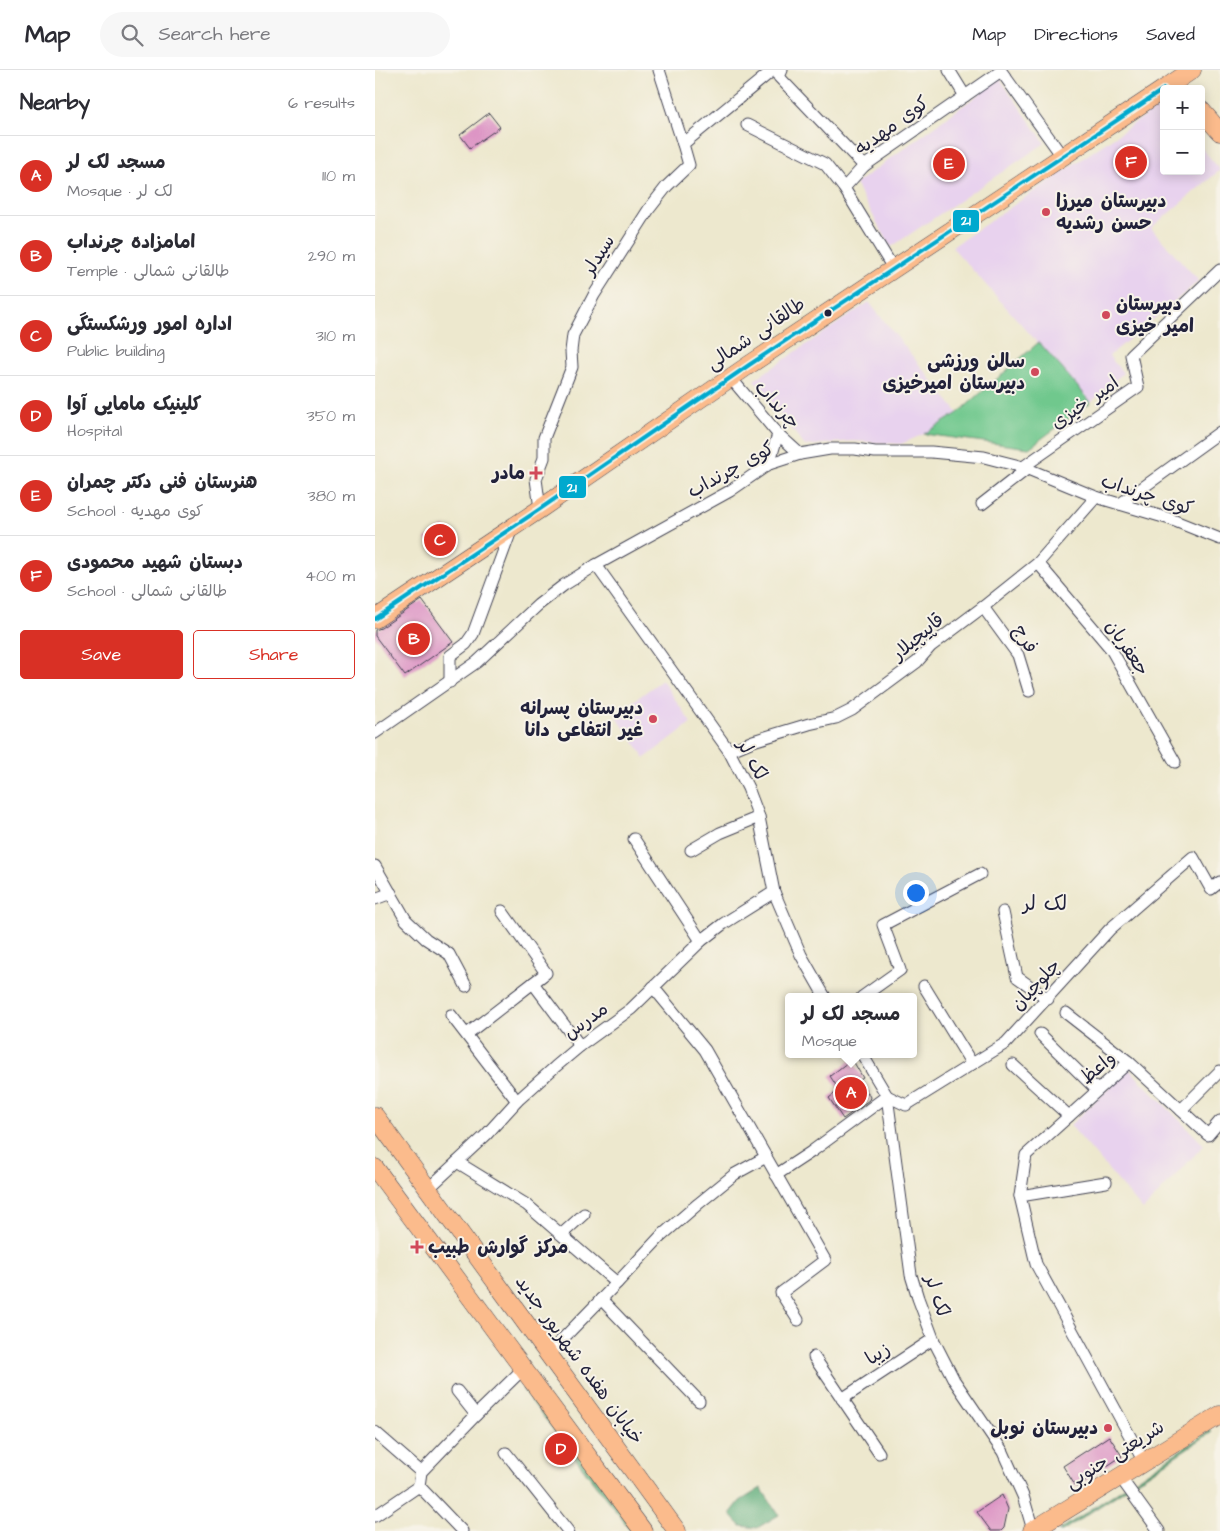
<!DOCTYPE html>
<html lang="en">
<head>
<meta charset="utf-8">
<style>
  :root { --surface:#fff; --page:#f7f7f7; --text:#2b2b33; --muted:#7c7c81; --line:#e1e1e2; --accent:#d93025 }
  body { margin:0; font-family:"Architects Daughter","Playpen Sans Arabic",sans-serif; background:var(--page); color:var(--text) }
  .controls { position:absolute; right:15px; top:15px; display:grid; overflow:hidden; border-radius:5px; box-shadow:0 2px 12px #0003 }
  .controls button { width:45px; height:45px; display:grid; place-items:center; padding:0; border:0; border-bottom:1px solid var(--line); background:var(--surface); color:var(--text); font:25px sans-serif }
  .you { position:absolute; left:540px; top:822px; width:18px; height:18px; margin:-12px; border:4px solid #fff; border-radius:50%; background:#1a73e8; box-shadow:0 0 0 8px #1a73e833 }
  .badge { display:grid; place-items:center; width:32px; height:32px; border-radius:50%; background:var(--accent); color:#fff; font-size:16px; font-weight:700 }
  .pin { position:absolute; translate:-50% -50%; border:2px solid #fff; box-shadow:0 1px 5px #0006 }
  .popup { position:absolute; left:410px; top:923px; width:132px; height:65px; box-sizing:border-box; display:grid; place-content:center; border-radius:5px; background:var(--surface); filter:drop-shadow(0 1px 4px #0005); font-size:16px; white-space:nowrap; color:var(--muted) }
  .popup b { font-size:19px; color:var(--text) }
  .popup::after { content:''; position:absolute; left:50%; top:100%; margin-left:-10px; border:10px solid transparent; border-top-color:var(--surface) }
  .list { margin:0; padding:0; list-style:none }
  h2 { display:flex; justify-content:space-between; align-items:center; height:65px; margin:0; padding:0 20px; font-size:21px }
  h2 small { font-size:16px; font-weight:400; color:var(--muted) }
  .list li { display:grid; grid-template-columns:32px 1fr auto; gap:15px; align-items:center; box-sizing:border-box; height:80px; padding:0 20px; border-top:1px solid var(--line) }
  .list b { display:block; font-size:19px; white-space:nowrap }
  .list p { margin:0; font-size:16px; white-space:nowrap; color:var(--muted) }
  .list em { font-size:16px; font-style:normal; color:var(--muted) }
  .actions { display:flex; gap:10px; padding:15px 20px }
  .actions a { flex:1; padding:11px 0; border:1px solid var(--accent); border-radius:5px; text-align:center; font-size:18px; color:var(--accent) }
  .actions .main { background:var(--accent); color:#fff }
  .icon { flex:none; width:28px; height:28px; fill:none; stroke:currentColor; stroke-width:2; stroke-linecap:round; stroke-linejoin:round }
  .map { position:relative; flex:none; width:845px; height:1461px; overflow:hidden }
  header { display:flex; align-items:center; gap:30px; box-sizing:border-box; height:70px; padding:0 25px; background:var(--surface); border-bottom:1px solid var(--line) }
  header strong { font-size:24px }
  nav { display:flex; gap:28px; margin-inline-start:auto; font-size:18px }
  .search { width:350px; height:45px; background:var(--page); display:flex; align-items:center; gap:12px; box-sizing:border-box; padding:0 18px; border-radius:28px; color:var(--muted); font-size:19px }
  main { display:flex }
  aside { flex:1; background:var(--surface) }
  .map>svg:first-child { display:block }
</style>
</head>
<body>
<header>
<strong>Map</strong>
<div class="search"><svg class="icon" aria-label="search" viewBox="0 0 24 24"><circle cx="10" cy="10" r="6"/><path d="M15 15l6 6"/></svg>Search here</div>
<nav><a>Map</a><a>Directions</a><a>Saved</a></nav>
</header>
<main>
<aside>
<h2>Nearby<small>6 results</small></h2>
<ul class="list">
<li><span class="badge">A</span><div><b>مسجد لک لر</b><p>Mosque · لک لر</p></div><em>110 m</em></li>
<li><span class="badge">B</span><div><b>امامزاده چرنداب</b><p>Temple · طالقانی شمالی</p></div><em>290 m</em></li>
<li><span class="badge">C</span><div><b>اداره امور ورشکستگی</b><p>Public building</p></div><em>310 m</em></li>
<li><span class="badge">D</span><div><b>کلینیک مامایی آوا</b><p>Hospital</p></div><em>350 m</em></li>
<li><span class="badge">E</span><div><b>هنرستان فنی دکتر چمران</b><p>School · کوی ‌‌‌مهدیه</p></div><em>380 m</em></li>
<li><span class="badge">F</span><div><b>دبستان شهید محمودی</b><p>School · طالقانی شمالی</p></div><em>400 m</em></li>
</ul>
<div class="actions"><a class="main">Save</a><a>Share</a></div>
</aside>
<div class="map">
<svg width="845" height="1461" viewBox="0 0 845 1461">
  <rect width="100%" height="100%" fill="#f7f3e8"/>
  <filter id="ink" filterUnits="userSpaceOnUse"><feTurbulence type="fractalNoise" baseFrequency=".02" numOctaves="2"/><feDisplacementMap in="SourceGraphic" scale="10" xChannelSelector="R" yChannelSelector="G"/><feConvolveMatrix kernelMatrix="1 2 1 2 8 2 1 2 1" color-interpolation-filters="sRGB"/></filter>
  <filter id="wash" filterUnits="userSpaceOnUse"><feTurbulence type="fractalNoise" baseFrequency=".0096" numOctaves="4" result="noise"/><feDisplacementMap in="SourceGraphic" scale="20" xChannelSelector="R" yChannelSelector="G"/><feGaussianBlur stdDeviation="1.12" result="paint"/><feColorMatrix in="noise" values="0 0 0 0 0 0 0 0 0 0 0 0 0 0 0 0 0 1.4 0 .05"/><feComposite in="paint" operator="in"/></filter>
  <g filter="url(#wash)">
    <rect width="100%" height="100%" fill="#ede8ce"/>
    <g fill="#e8d2ee">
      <polygon points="625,9 670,73 516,177 480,114"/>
      <polygon points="779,40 789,40 789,101 826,101 826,77 845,100 776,158 824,211 734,286 748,303 716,332 577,177"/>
      <polygon points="494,232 583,343 549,364 526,374 477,371 430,376 379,310"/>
      <polygon points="287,610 316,653 270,688 240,645"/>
      <polygon points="754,999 829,1075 768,1140 695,1055"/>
    </g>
    <polygon fill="#70c88d" stroke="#497564" points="664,272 716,332 654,378 549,364 583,343"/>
    <g fill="#5cac78" stroke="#3f675a">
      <polygon points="155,1312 266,1461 256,1461 147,1319"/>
      <polygon points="836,1360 837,1362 687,1461 683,1461"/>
      <polygon points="386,1418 404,1445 382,1458 366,1456 355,1444 365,1431"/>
    </g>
    <g id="blocks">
      <g fill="#dd95c5">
        <polygon points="114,43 125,57 95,78 85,65"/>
        <polygon points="69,456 80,471 60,483 50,469"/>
        <polygon points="47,530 78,572 30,606 0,566 0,560 6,558"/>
        <polygon points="477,989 488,1008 485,1010 495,1027 494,1030 468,1049 454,1028 464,1020 455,1006"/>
        <polygon points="734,1366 747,1386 701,1417 688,1396"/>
        <polygon points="627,1425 633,1439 629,1458 626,1461 616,1461 602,1442"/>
      </g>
    </g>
  </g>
  <g filter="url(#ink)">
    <use href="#blocks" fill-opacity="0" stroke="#404051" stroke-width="1"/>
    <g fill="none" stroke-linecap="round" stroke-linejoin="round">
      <defs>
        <g id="minor">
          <polyline points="284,0 308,74"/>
          <polyline points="407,0 404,7 489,96"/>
          <polyline points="574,0 590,26"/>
          <polyline points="372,55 450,94 469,118 518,198"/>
          <polyline points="469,118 489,96 626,1 687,86"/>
          <polyline points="355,307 403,364 425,384"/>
          <polyline points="394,394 403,364"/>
          <polyline points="648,397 763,317 756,285 845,200"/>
          <polyline points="607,434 652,399"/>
          <polyline points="745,434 845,362"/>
          <polyline points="165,439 161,409 169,388 169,368 197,297 196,281 198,265 219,225 274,139 292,116 314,95 308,74 398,0"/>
          <polyline points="663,493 736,579 800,692"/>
          <polyline points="221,495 354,681 373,718 384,747 399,822 426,885 450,927"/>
          <polyline points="608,537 643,585 654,621"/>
          <polyline points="75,612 75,586 91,574 98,564 137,458"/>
          <polyline points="0,663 102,592 163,535 189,515 221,495 355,421 394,394 425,384 455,379 480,379 500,382 556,382 609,387 648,397 721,427 795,449 845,469"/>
          <polyline points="354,681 378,671 434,654 461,648 477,640 527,603 542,592 556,576 608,537 663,493 721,427"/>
          <polyline points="259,769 326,871"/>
          <polyline points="316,780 345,763 384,747"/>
          <polyline points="0,796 31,850 51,869 74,884 91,916"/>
          <polyline points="0,829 16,823"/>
          <polyline points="127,841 171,903 158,913 205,976"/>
          <polyline points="628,842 642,907 673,929"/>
          <polyline points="549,916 597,994"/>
          <polyline points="278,917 330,980 450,1190 406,1223 423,1250"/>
          <polyline points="487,927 525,900 508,855 605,804"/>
          <polyline points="691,943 754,992"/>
          <polyline points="76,945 142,1031"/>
          <polyline points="92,964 158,913"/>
          <polyline points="665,964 722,1020"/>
          <polyline points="487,984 512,1026 536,1205 543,1228 559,1271 579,1310 628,1382 648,1426 658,1460"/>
          <polyline points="638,995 694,1046"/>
          <polyline points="806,1040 845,1001"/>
          <polyline points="82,1092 152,1135 242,1213 173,1284"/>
          <polyline points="401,1105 436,1082 512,1026 531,1035 631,973 735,859 818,787 836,819 845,812"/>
          <polyline points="731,1112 645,1126 661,1194 769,1392"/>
          <polyline points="53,1119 111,1065 142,1031 180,997 205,976 256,939 326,871 348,854 399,822"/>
          <polyline points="645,1126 651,1085 754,992 833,1065 845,1051"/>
          <polyline points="187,1164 209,1144"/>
          <polyline points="242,1213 285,1167 323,1134 360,1104 391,1087"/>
          <polyline points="226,1229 324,1331"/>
          <polyline points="439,1287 504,1383"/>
          <polyline points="82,1321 101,1345 46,1402 44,1416 87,1461"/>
          <polyline points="467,1329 558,1269"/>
          <polyline points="101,1345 148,1299"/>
          <polyline points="0,1362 46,1402"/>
          <polyline points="131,1383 193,1461"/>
          <polyline points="745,1407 784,1461"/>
          <polyline points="0,1446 44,1416"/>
        </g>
        <g id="primary">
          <polyline points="789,19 817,0"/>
          <polyline points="826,40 845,62"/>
          <polyline points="0,549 165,439 374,295 789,19"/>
          <polyline points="0,1046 302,1461"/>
          <polyline points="0,1098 268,1461"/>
          <polyline points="657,1461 845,1345"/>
        </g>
      </defs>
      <use href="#minor" stroke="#404051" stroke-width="13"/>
      <use href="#primary" stroke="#404051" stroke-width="19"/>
      <use href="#minor" stroke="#fff" stroke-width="11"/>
      <use href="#primary" stroke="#fbbb8c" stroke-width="18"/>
      <defs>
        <polyline id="bus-1" points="0,549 165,439 374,295 789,19"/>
      </defs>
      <use href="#bus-1" stroke="#f7f3e8" stroke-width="8"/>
      <use href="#bus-1" stroke="#00a9ce" stroke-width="4"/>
    </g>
  </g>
  <g fill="#d1495b" stroke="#f7f3e8" stroke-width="2">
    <circle cx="671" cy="142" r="5"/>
    <circle cx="731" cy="245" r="5"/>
    <circle cx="660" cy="302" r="5"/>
    <path d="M158.5 395.5h5v5h5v5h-5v5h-5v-5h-5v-5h5z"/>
    <circle cx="278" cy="649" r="5"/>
    <path d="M39.5 1169.5h5v5h5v5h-5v5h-5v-5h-5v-5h5z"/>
    <circle cx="733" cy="1358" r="5"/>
  </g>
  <circle fill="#22223b" stroke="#f7f3e8" stroke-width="2" cx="453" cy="243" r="4.5"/>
  <g text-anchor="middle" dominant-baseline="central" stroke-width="4" stroke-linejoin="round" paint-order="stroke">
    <g font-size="19" fill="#22223b" stroke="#f7f3e8">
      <text transform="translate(517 56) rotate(-36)">کوی ‌‌‌مهدیه</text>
      <text transform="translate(224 185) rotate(-58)">سیدلر</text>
      <text transform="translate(381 264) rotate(-34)">طالقانی شمالی</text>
      <text transform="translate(710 333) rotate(-35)">امیر خیزی</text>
      <text transform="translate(402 335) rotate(48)">چرنداب</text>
      <text transform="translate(356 400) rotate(-29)">کوی چرنداب</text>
      <text transform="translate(772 425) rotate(18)">کوی چرنداب</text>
      <text transform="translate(543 567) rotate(-40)">قاپیچیلار</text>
      <text transform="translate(650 569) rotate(59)">فرج</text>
      <text transform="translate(752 578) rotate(56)">جعفریان</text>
      <text transform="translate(377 690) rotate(62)">لک لر</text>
      <text transform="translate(661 915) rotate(-47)">چلوچیان</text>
      <text transform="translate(211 951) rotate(-36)">مدرس</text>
      <text transform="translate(723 998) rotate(-40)">واعظ</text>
      <text transform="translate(562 1226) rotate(72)">لک لر</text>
      <text transform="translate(503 1284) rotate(-33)">زیبا</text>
      <text transform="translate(204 1290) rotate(54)">خیابان هفده شهریور جدید</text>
      <text transform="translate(740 1385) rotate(-32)">شریعتی جنوبی</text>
    </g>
    <g font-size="19" font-weight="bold" fill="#22223b" stroke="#f7f3e8" text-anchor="end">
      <text x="681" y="131" text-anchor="start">دبیرستان میرزا<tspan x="681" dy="22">حسن رشدیه</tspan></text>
      <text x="741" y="234" text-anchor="start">دبیرستان<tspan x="741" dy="22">امیر خیزی</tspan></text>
      <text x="650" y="291">سالن ورزشی<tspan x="650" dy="22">دبیرستان امیرخیزی</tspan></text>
      <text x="150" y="403">مادر</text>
      <text x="268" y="638">دبیرستان پسرانه<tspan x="268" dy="22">غیر انتفاعی دانا</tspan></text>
      <text x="53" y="1177" text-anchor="start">مرکز گوارش طبیب</text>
      <text x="723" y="1358">دبیرستان نوبل</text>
    </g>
    <g font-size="20" fill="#22223b" stroke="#f7f3e8">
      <text x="670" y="834">لک لر</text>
    </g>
  </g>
  <g stroke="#f7f3e8" stroke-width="2">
    <rect x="577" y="139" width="28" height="24" rx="5" fill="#00a9ce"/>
    <rect x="183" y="405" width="29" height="24" rx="5" fill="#00a9ce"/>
  </g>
  <g font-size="14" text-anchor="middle" font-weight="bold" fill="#fff">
    <text x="591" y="155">21</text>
    <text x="197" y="422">21</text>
  </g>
</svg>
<div class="controls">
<button>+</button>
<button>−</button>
</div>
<div class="you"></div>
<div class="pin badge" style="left:476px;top:1023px">A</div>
<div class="popup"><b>مسجد لک لر</b>Mosque</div>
<div class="pin badge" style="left:39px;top:569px">B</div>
<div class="pin badge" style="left:65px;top:470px">C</div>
<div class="pin badge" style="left:186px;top:1379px">D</div>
<div class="pin badge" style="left:574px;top:94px">E</div>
<div class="pin badge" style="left:756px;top:92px">F</div>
</div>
</main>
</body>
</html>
